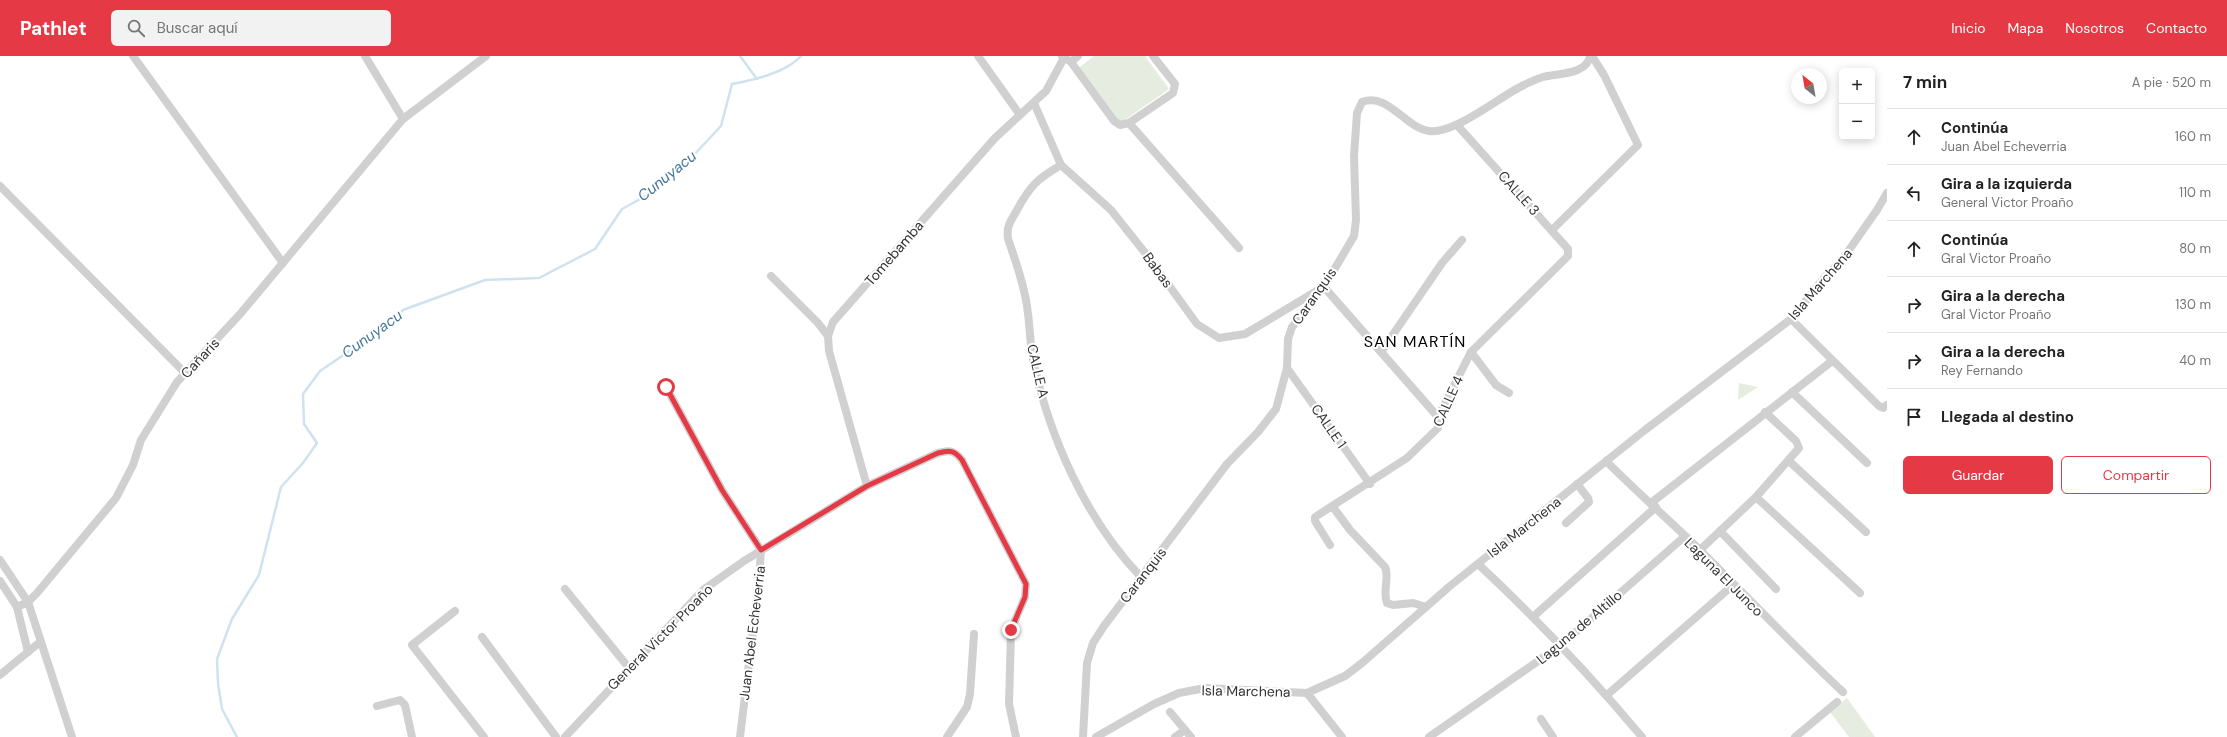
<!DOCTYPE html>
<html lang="es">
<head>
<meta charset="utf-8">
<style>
  :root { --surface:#fff; --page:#f2f2f2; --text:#222; --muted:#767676; --line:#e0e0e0; --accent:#e63946 }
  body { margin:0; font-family:"DM Sans",sans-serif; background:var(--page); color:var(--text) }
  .controls { position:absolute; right:12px; top:12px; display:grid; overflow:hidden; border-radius:6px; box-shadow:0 2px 10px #0003 }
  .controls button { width:36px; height:36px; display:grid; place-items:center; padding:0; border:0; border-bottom:1px solid var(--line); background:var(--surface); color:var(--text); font:20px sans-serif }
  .compass { position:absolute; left:1791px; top:12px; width:36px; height:36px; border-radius:50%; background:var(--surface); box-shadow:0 2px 10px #0003; rotate:329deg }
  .stop { position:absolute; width:12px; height:12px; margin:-9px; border:3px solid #e63946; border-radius:50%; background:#fff }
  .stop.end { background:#e63946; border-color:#fff; box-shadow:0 1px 4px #0008 }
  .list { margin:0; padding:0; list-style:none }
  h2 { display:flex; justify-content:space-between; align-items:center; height:52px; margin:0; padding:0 16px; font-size:17px }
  h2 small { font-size:13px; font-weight:400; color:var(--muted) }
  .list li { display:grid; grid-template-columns:26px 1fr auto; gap:12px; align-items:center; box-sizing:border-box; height:56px; padding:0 16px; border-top:1px solid var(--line) }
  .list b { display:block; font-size:15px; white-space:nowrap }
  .list p { margin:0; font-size:13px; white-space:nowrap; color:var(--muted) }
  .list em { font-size:13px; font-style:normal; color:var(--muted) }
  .actions { display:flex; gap:8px; padding:12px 16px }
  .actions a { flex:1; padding:9px 0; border:1px solid var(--accent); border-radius:6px; text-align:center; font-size:14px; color:var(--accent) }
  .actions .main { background:var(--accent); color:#fff }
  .icon { flex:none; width:22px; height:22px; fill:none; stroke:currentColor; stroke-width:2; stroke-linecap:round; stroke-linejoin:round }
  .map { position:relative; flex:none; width:1887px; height:681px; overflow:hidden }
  header { display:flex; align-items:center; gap:24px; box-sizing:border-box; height:56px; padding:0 20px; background:var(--accent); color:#fff }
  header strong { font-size:19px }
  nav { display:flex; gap:22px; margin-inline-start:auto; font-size:14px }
  .search { width:280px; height:36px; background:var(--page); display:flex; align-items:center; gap:10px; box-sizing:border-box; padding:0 14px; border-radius:6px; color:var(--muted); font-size:15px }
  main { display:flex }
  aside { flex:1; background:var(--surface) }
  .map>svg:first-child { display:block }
</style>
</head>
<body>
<header>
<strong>Pathlet</strong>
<div class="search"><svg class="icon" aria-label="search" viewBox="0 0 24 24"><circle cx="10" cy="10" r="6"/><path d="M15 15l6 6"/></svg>Buscar aquí</div>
<nav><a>Inicio</a><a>Mapa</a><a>Nosotros</a><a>Contacto</a></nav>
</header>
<main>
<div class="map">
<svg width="1887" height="681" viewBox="0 0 1887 681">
  <rect width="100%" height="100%" fill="#fff"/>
  <g fill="#e6ecdf">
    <polygon points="1094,0 1145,0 1169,33 1119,68 1076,14"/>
    <polygon points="1739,327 1758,331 1738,344"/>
    <polygon points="1847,642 1875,681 1849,681 1830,656"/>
  </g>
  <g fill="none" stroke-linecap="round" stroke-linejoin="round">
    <g stroke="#cfe2ee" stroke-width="2.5">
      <polyline points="740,0 757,23"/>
      <path d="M237 681 222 653 218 627 217 603 232 563 259 519 281 431 303 407 317 387 304 368 303 338 320 315 367 283 403 254 485 224 539 222 595 193 622 153 651 137 692 101 721 70 732 28C754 24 786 17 801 0"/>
    </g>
    <g stroke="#d0d0d0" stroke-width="8">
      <polyline points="133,0 283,207"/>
      <polyline points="365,0 403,63"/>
      <polyline points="978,0 1020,59"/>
      <polyline points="1062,0 1071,6 1114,65 1120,69 1129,67 1173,37 1175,28 1153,0"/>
      <polyline points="1071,6 1078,0"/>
      <polyline points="1034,47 1061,109 1111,154 1146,198 1197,268 1219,282 1245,278 1320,233"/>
      <polyline points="1129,67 1239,192"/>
      <path d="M1061 109C1037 123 1030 130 1017 154 1011 165 1006 170 1008 183 1014 200 1020 217 1024 235 1030 257 1029 281 1033 304 1049 380 1086 464 1141 521"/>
      <polyline points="0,130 185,317"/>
      <polyline points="1552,174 1638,89 1604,19 1592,0"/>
      <polyline points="771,220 818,267 828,280"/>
      <polyline points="1324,231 1438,361"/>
      <polyline points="1791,263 1879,350 1883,352 1887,349"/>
      <polyline points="1381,296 1442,207 1462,184"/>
      <polyline points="1471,296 1496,329 1509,337"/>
      <polyline points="1287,312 1370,428"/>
      <polyline points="666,331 722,434 761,494 759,525 740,681"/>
      <polyline points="1792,336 1867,407"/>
      <path d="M1606 405C1637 436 1670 465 1701 495 1748 542 1794 590 1843 636"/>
      <polyline points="1789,405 1866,476"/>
      <polyline points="867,430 829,295 828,280 833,266 995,82 1046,35 1065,0"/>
      <polyline points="1756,441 1860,537"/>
      <polyline points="1651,447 1832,305"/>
      <path d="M1333 451 1350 474 1385 511C1390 522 1382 535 1387 547L1393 549 1413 547 1426 551"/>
      <polyline points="1566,467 1589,446 1588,442 1577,428"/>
      <polyline points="1720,475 1776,533"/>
      <polyline points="1330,489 1315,465 1315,461 1407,402 1438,372 1438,361 1471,296 1568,200 1568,193 1457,69"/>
      <polyline points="1700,494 1756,441 1799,392 1796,385 1765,356"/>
      <polyline points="0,504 28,546 72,681"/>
      <path d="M1478 508C1536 562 1590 619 1642 681"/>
      <polyline points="0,525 17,551 28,596"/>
      <polyline points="565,533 629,612"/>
      <polyline points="17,551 28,546 37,537 116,442 133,409 141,384 177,326 241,257 403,63 486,0"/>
      <polyline points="455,555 412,589 484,681"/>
      <polyline points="1534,560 1656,451"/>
      <polyline points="482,581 556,681"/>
      <polyline points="0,619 40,586"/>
      <polyline points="1307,637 1342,681"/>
      <polyline points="1607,639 1733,529"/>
      <polyline points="377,650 400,644 405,649 412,681"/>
      <polyline points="1170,656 1191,681"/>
      <polyline points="1541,663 1553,681"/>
      <path d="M565 681 703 534 744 505 867 430 938 397C950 394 954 394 962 404L1026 528 1025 541 1011 574 1009 648 1016 681"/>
      <polyline points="947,681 967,651 970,638 974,578"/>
      <path d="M1083 681 1087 607 1093 587 1104 570 1227 408 1258 376 1276 353 1287 312 1288 283 1292 271 1324 231 1354 180 1356 164 1354 100 1357 57 1362 46C1388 36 1404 71 1429 75 1454 79 1500 40 1524 29 1530 26 1536 23 1543 21 1557 17 1587 19 1590 0"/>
      <polyline points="1096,681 1154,648 1179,637 1205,632 1307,637 1345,620 1362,607 1450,530 1645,374 1791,263 1825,221 1842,204 1877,154 1887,137"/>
      <polyline points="1175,681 1185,674"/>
      <polyline points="1429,681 1561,589 1684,481"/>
      <polyline points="1795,681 1837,646"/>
    </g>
  </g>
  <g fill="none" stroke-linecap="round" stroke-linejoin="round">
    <path stroke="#e63946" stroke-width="5" d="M666 331 722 434 761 494 867 430 938 397C950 394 954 394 962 404L1026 528 1025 541 1011 574"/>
  </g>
  <g text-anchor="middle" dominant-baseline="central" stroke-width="4" stroke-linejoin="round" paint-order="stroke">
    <g font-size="14" fill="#333" stroke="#fff">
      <text transform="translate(1519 137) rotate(48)">CALLE 3</text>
      <text transform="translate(894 197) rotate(-49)">Tomebamba</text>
      <text transform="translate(1158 214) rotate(54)">Babas</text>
      <text transform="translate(1820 228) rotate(-49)">Isla Marchena</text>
      <text transform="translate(1314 240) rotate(-55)">Caranquis</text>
      <text transform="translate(200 302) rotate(-47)">Cañaris</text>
      <text transform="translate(1038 315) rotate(77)">CALLE A</text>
      <text transform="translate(1448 345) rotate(-66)">CALLE 4</text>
      <text transform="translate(1329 370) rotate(55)">CALLE 1</text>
      <text transform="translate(1524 471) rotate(-38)">Isla Marchena</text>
      <text transform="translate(1143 519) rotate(-52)">Caranquis</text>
      <text transform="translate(1724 521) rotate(45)">Laguna El Junco</text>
      <text transform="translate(1579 571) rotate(-40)">Laguna de Altillo</text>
      <text transform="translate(752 577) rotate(-83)">Juan Abel Echeverria</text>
      <text transform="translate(660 581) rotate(-45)">General Victor Proaño</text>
      <text transform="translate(1246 635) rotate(1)">Isla Marchena</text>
    </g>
    <g font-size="15" font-style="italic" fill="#3f7597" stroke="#fff">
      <text transform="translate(667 120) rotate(-39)">Cunuyacu</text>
      <text transform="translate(372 278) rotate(-36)">Cunuyacu</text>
    </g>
    <g font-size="16" letter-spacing="1" fill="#000" stroke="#fff">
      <text x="1415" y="285">SAN MARTÍN</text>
    </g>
  </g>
</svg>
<div class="controls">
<button>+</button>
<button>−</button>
</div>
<svg class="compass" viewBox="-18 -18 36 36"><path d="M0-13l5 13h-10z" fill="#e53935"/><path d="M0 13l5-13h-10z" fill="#767676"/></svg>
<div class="stop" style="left:666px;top:331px"></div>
<div class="stop end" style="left:1011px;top:574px"></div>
</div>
<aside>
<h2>7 min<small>A pie · 520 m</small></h2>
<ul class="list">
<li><svg class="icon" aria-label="ahead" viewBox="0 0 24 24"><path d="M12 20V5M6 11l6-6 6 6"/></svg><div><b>Continúa</b><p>Juan Abel Echeverria</p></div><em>160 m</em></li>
<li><svg class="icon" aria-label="left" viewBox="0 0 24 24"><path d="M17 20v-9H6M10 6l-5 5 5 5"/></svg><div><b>Gira a la izquierda</b><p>General Victor Proaño</p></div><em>110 m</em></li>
<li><svg class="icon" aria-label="ahead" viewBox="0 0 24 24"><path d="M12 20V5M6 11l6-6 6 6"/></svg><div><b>Continúa</b><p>Gral Victor Proaño</p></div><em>80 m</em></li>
<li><svg class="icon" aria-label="right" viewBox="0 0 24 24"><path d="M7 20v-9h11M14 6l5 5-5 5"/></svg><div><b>Gira a la derecha</b><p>Gral Victor Proaño</p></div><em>130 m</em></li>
<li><svg class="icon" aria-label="right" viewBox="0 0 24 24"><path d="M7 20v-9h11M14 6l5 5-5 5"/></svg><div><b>Gira a la derecha</b><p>Rey Fernando</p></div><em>40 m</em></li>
<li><svg class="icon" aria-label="arrive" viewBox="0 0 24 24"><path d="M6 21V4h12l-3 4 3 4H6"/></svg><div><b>Llegada al destino</b></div></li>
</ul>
<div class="actions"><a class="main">Guardar</a><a>Compartir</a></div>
</aside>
</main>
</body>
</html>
